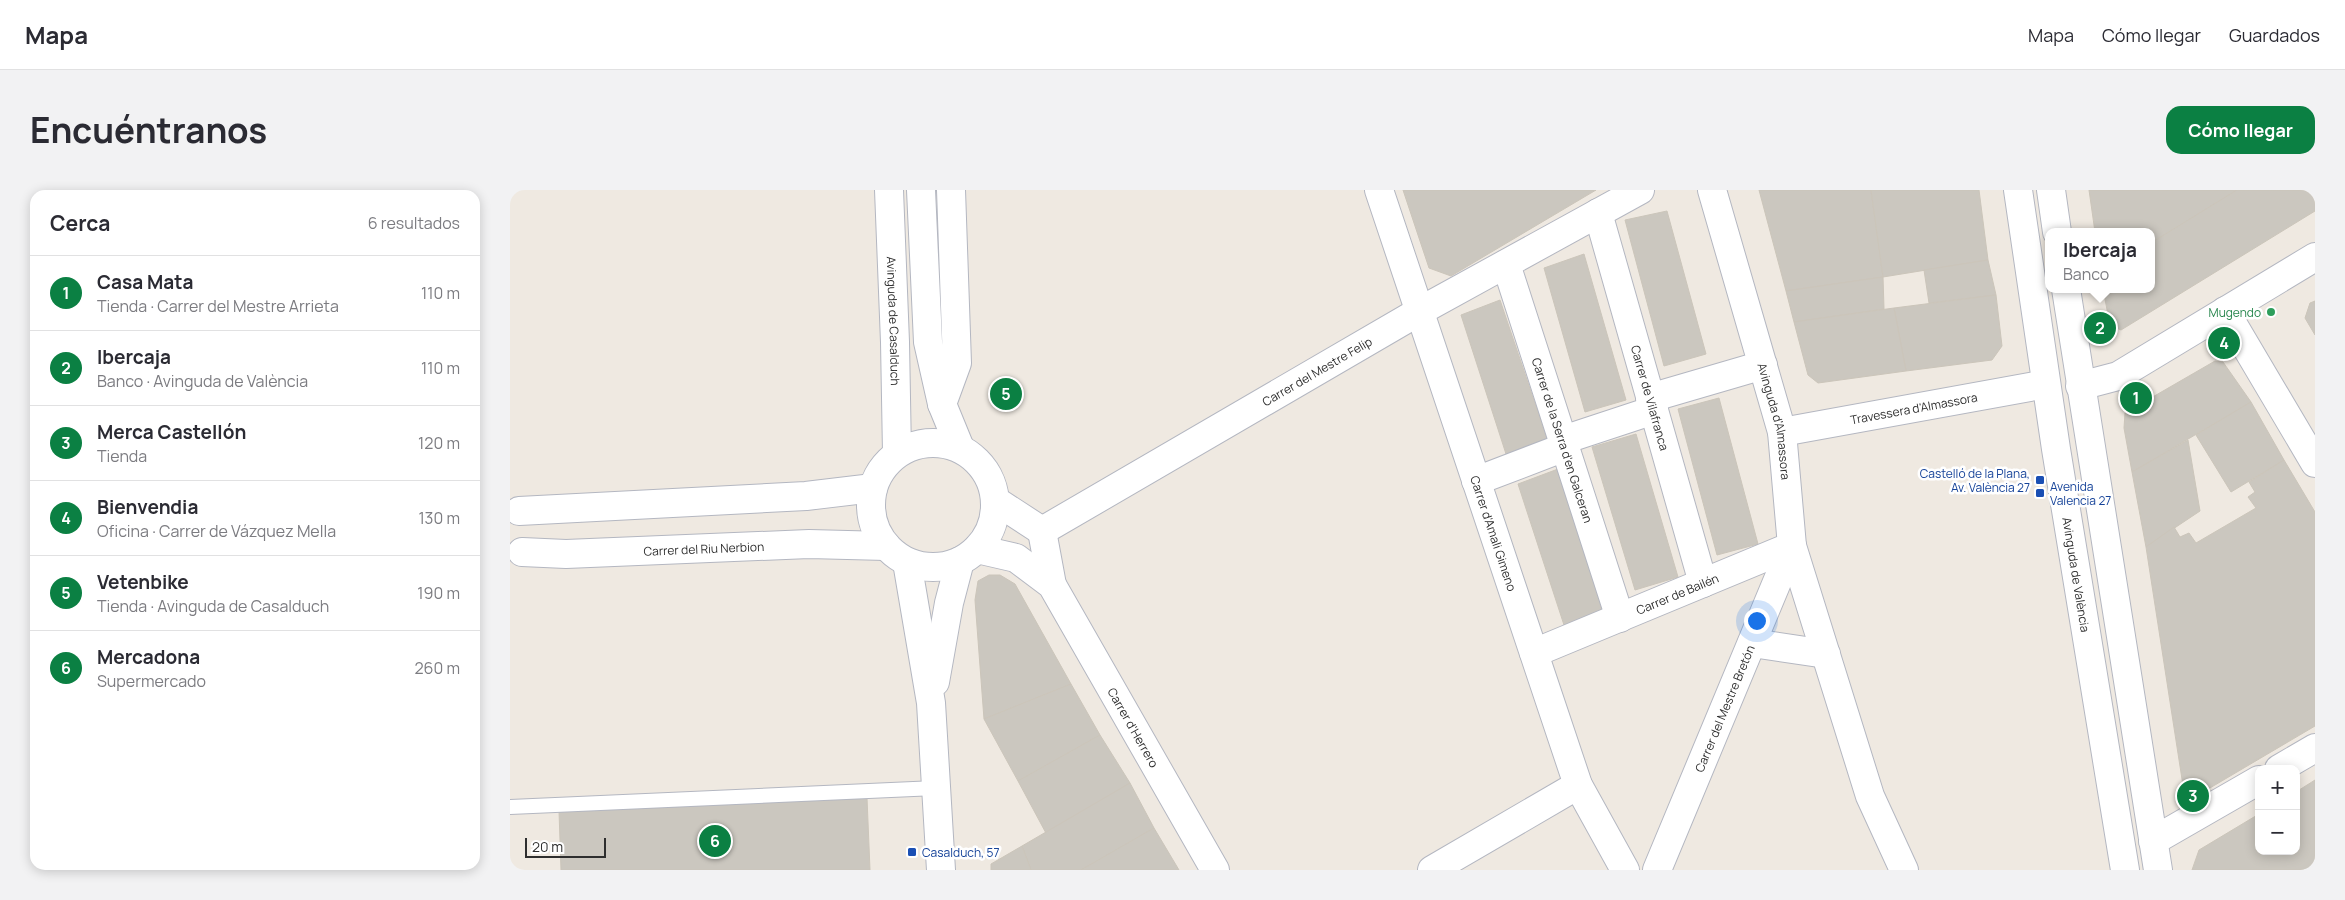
<!DOCTYPE html>
<html lang="es">
<head>
<meta charset="utf-8">
<style>
  :root { --surface:#fff; --page:#f2f2f3; --text:#2b2b33; --muted:#7c7c81; --line:#e1e1e2; --accent:#0b8043 }
  body { margin:0; font-family:Manrope,sans-serif; background:var(--page); color:var(--text) }
  .controls { position:absolute; right:15px; bottom:15px; display:grid; overflow:hidden; border-radius:10px; box-shadow:0 2px 12px #0003 }
  .controls button { width:45px; height:45px; display:grid; place-items:center; padding:0; border:0; border-bottom:1px solid var(--line); background:var(--surface); color:var(--text); font:25px sans-serif }
  .scale { position:absolute; left:15px; bottom:12px; width:81px; box-sizing:border-box; padding-left:5px; border:2px solid #2e2e2e; border-top:0; font-size:14px; line-height:18px; white-space:nowrap; color:#2e2e2e; -webkit-text-stroke:4px #fff; paint-order:stroke }
  .you { position:absolute; left:1246px; top:430px; width:18px; height:18px; margin:-12px; border:4px solid #fff; border-radius:50%; background:#1a73e8; box-shadow:0 0 0 8px #1a73e833 }
  .badge { display:grid; place-items:center; width:32px; height:32px; border-radius:50%; background:var(--accent); color:#fff; font-size:16px; font-weight:700 }
  .pin { position:absolute; translate:-50% -50%; border:2px solid #fff; box-shadow:0 1px 5px #0006 }
  .popup { position:absolute; left:1535px; top:38px; width:110px; height:65px; box-sizing:border-box; display:grid; place-content:center; border-radius:10px; background:var(--surface); filter:drop-shadow(0 1px 4px #0005); font-size:16px; white-space:nowrap; color:var(--muted) }
  .popup b { font-size:19px; color:var(--text) }
  .popup::after { content:''; position:absolute; left:50%; top:100%; margin-left:-10px; border:10px solid transparent; border-top-color:var(--surface) }
  .list { margin:0; padding:0; list-style:none }
  h2 { display:flex; justify-content:space-between; align-items:center; height:65px; margin:0; padding:0 20px; font-size:21px }
  h2 small { font-size:16px; font-weight:400; color:var(--muted) }
  .list li { display:grid; grid-template-columns:32px 1fr auto; gap:15px; align-items:center; box-sizing:border-box; height:75px; padding:0 20px; border-top:1px solid var(--line) }
  .list b { display:block; font-size:19px; white-space:nowrap }
  .list p { margin:0; font-size:16px; white-space:nowrap; color:var(--muted) }
  .list em { font-size:16px; font-style:normal; color:var(--muted) }
  .map { position:relative; flex:none; width:1805px; height:680px; overflow:hidden; border-radius:15px }
  header { display:flex; align-items:center; gap:30px; box-sizing:border-box; height:70px; padding:0 25px; background:var(--surface); border-bottom:1px solid var(--line) }
  header strong { font-size:24px }
  nav { display:flex; gap:28px; margin-inline-start:auto; font-size:18px }
  .intro { display:flex; align-items:center; justify-content:space-between; box-sizing:border-box; height:120px; padding:0 30px }
  h1 { margin:0; font-size:35px }
  .button { padding:12px 22px; border-radius:15px; background:var(--accent); color:#fff; font-size:18px; font-weight:700 }
  main { display:flex; gap:30px; padding:0 30px }
  aside { flex:1; background:var(--surface); border-radius:15px; box-shadow:0 2px 12px #0003 }
  .map>svg:first-child { display:block }
</style>
</head>
<body>
<header>
<strong>Mapa</strong>
<nav><a>Mapa</a><a>Cómo llegar</a><a>Guardados</a></nav>
</header>
<div class="intro"><h1>Encuéntranos</h1><a class="button">Cómo llegar</a></div>
<main>
<aside>
<h2>Cerca<small>6 resultados</small></h2>
<ul class="list">
<li><span class="badge">1</span><div><b>Casa Mata</b><p>Tienda · Carrer del Mestre Arrieta</p></div><em>110 m</em></li>
<li><span class="badge">2</span><div><b>Ibercaja</b><p>Banco · Avinguda de València</p></div><em>110 m</em></li>
<li><span class="badge">3</span><div><b>Merca Castellón</b><p>Tienda</p></div><em>120 m</em></li>
<li><span class="badge">4</span><div><b>Bienvendia</b><p>Oficina · Carrer de Vázquez Mella</p></div><em>130 m</em></li>
<li><span class="badge">5</span><div><b>Vetenbike</b><p>Tienda · Avinguda de Casalduch</p></div><em>190 m</em></li>
<li><span class="badge">6</span><div><b>Mercadona</b><p>Supermercado</p></div><em>260 m</em></li>
</ul>
</aside>
<div class="map">
<svg width="1805" height="680" viewBox="0 0 1805 680">
  <rect width="100%" height="100%" fill="#efe9e1"/>
  <g fill="#cbc7bf" stroke="#cbc5ba">
    <polygon points="893,0 1086,0 941,86 919,78"/>
    <polygon points="1249,0 1361,0 1373,87 1276,101"/>
    <polygon points="1361,0 1469,0 1478,70 1373,87"/>
    <polygon points="1579,0 1727,0 1641,53 1641,42 1585,42"/>
    <polygon points="1727,0 1805,0 1805,21 1611,140 1600,135 1593,99 1641,99 1641,53"/>
    <polygon points="1157,21 1196,164 1154,176 1115,30"/>
    <polygon points="1074,64 1116,210 1075,222 1034,78"/>
    <polygon points="1478,70 1486,105 1419,113 1414,80"/>
    <polygon points="1373,87 1374,119 1284,132 1276,101"/>
    <polygon points="1486,105 1492,156 1482,170 1396,181 1384,118"/>
    <polygon points="990,110 1038,252 997,267 951,125"/>
    <polygon points="1805,111 1805,145 1795,128 1800,113"/>
    <polygon points="1384,118 1396,181 1308,193 1298,185 1284,132"/>
    <polygon points="1705,171 1713,172 1741,212 1622,282 1614,238 1615,223"/>
    <polygon points="1209,208 1248,354 1207,365 1168,219"/>
    <polygon points="1741,212 1774,270 1721,302 1686,245"/>
    <polygon points="1126,244 1168,387 1125,400 1082,257"/>
    <polygon points="1678,250 1690,321 1636,357 1622,282"/>
    <polygon points="1774,270 1805,322 1805,536 1688,605 1674,602 1636,357 1664,337 1670,347 1679,343 1686,353 1746,318 1738,307 1745,302 1739,292"/>
    <polygon points="1048,279 1095,421 1054,435 1008,294"/>
    <polygon points="479,385 490,385 505,394 561,494 474,529 465,410 468,391"/>
    <polygon points="561,494 590,545 508,591 474,529"/>
    <polygon points="590,545 620,593 537,645 508,591"/>
    <polygon points="1805,590 1805,673 1797,680 1682,680 1689,660 1749,624 1749,661 1786,661 1786,602"/>
    <polygon points="620,593 644,638 571,680 521,680 512,656"/>
    <polygon points="357,608 360,680 51,680 49,621"/>
    <polygon points="644,638 669,680 571,680"/>
    <polygon points="512,656 521,680 481,680 481,674"/>
  </g>
  <g fill="none" stroke-linecap="round" stroke-linejoin="round">
    <defs>
      <polyline id="service" points="0,617 426,598"/>
      <g id="minor">
        <path id="s1" d="M869 0 1068 595 1115 680"/>
        <path id="s2" d="M1202 0 1272 242 1282 356 1360 606 1394 680"/>
        <path id="s3" d="M1088 23 1193 393"/>
        <path id="s4" d="M996 74 1110 428"/>
        <polyline points="1715,121 1805,273"/>
        <polyline points="1570,196 1608,186 1805,67"/>
        <polyline points="1140,208 1253,175"/>
        <polyline points="432,214 447,173 441,0"/>
        <path id="s5" d="M1272 242 1536 194"/>
        <polyline points="1053,250 1144,220"/>
        <polyline points="966,291 1055,257"/>
        <polyline points="486,311 532,341"/>
        <polyline points="9,321 296,306 363,298"/>
        <path id="s6" d="M532 341 910 121 1130 0"/>
        <polyline points="532,341 542,395"/>
        <path id="s7" d="M12 362 56 364 299 354 376 356"/>
        <polyline points="1242,453 1316,464"/>
        <path id="s8" d="M1024 463 1282 356"/>
        <polyline points="1769,579 1805,558"/>
        <polyline points="1643,651 1749,590"/>
        <polyline points="922,680 1068,595"/>
        <path id="s9" d="M1147 680 1282 356"/>
      </g>
      <g id="tertiary">
        <path id="s10" d="M467 359 506 368 542 395 705 680"/>
      </g>
      <g id="secondary">
        <path id="s11" d="M379 0 385 152 387 263"/>
        <polyline points="411,0 418,152 432,214 450,258"/>
        <path id="s12" d="M1508 0 1546 259 1615 680"/>
        <polyline points="1541,0 1547,42"/>
        <polyline points="1556,99 1648,680"/>
        <circle cx="423" cy="315" r="62"/>
        <polyline points="397,372 421,513 431,680"/>
        <polyline points="425,492 439,413 450,371"/>
      </g>
    </defs>
    <use href="#service" stroke="#b4b7c1" stroke-width="16"/>
    <use href="#minor" stroke="#b4b7c1" stroke-width="30"/>
    <use href="#tertiary" stroke="#b4b7c1" stroke-width="30"/>
    <use href="#secondary" stroke="#b4b7c1" stroke-width="30"/>
    <use href="#service" stroke="#fff" stroke-width="14"/>
    <use href="#minor" stroke="#fff" stroke-width="28"/>
    <use href="#tertiary" stroke="#fff" stroke-width="28"/>
    <use href="#secondary" stroke="#fff" stroke-width="28"/>
  </g>
  <circle fill="#2e9e5b" stroke="#fff" stroke-width="2" cx="1761" cy="122" r="5"/>
  <g fill="#1a4fb4" stroke="#fff" stroke-width="2">
    <rect x="1525" y="285" width="10" height="10" rx="2.5"/>
    <rect x="1525" y="298" width="10" height="10" rx="2.5"/>
    <rect x="397" y="657" width="10" height="10" rx="2.5"/>
  </g>
  <g text-anchor="middle" dominant-baseline="central" stroke-width="5" stroke-linejoin="round" paint-order="stroke">
    <g font-size="12" fill="#27864d" stroke="#fff" text-anchor="end">
      <text x="1751" y="122">Mugendo</text>
    </g>
    <g font-size="12" fill="#2e2e2e" stroke="#fff">
      <text stroke="none"><textPath href="#s11" startOffset="131">Avinguda de Casalduch</textPath></text>
      <text stroke="none"><textPath href="#s6" startOffset="318">Carrer del Mestre Felip</textPath></text>
      <text stroke="none"><textPath href="#s3" startOffset="192">Carrer de Vilafranca</textPath></text>
      <text stroke="none"><textPath href="#s5" startOffset="134">Travessera d'Almassora</textPath></text>
      <text stroke="none"><textPath href="#s2" startOffset="240">Avinguda d'Almassora</textPath></text>
      <text stroke="none"><textPath href="#s4" startOffset="185">Carrer de la Serra d'en Galceran</textPath></text>
      <text stroke="none"><textPath href="#s1" startOffset="362">Carrer d'Amali Gimeno</textPath></text>
      <text stroke="none"><textPath href="#s7" startOffset="182">Carrer del Riu Nerbion</textPath></text>
      <text stroke="none"><textPath href="#s12" startOffset="389">Avinguda de València</textPath></text>
      <text stroke="none"><textPath href="#s8" startOffset="155">Carrer de Bailén</textPath></text>
      <text stroke="none"><textPath href="#s9" startOffset="175">Carrer del Mestre Bretón</textPath></text>
      <text stroke="none"><textPath href="#s10" startOffset="249">Carrer d'Herrero</textPath></text>
    </g>
    <g font-size="12" fill="#164399" stroke="#fff" text-anchor="start">
      <text x="1520" y="283" text-anchor="end">Castelló de la Plana,<tspan x="1520" dy="14">Av. València 27</tspan></text>
      <text x="1540" y="296">Avenida<tspan x="1540" dy="14">Valencia 27</tspan></text>
      <text x="412" y="662">Casalduch, 57</text>
    </g>
  </g>
</svg>
<div class="controls">
<button>+</button>
<button>−</button>
</div>
<div class="scale">20 m</div>
<div class="you"></div>
<div class="pin badge" style="left:1626px;top:208px">1</div>
<div class="pin badge" style="left:1590px;top:138px">2</div>
<div class="popup"><b>Ibercaja</b>Banco</div>
<div class="pin badge" style="left:1683px;top:606px">3</div>
<div class="pin badge" style="left:1714px;top:153px">4</div>
<div class="pin badge" style="left:496px;top:204px">5</div>
<div class="pin badge" style="left:205px;top:651px">6</div>
</div>
</main>
</body>
</html>
